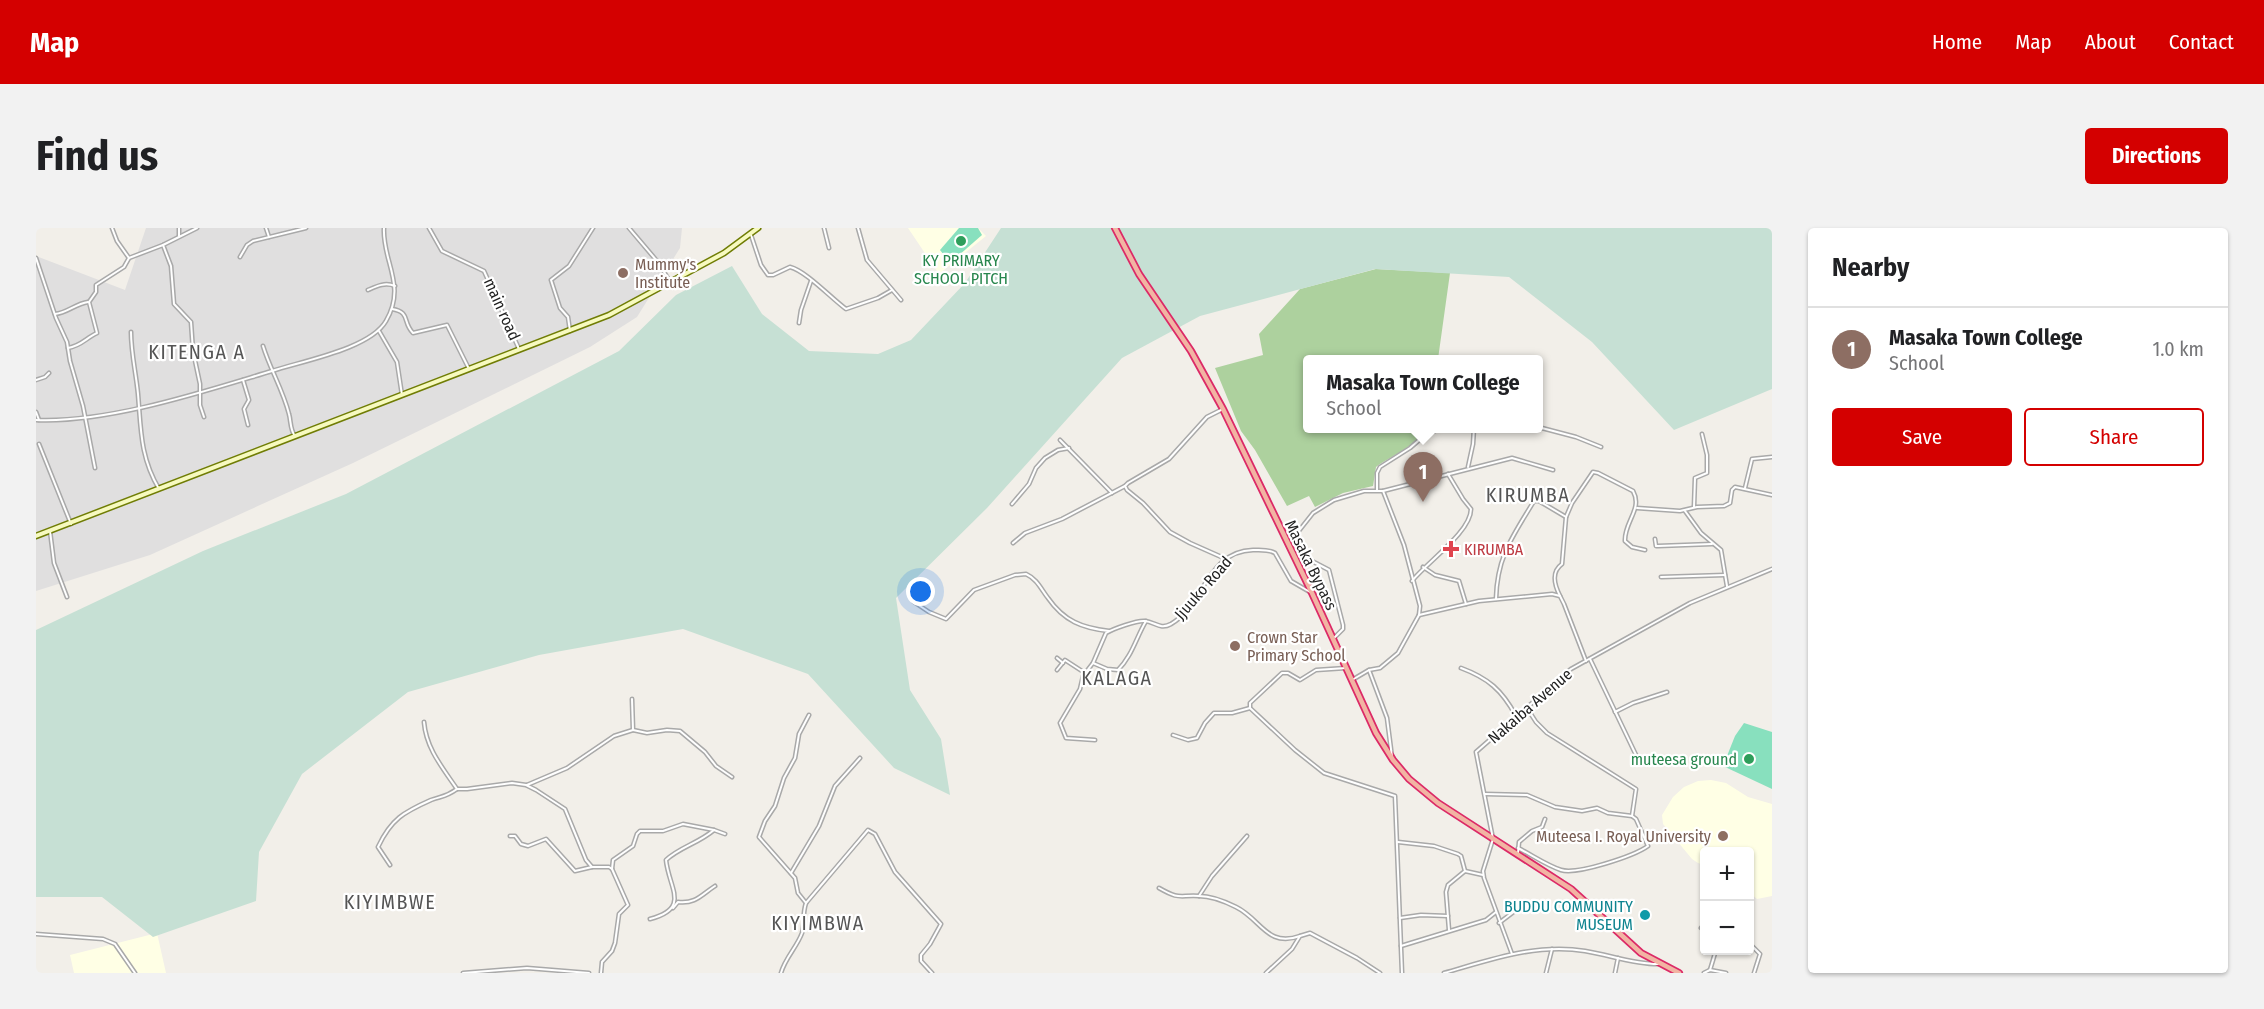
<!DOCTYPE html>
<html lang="en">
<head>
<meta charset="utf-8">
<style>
  :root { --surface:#fff; --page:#f2f2f2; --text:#202124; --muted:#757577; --line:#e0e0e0; --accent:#d40000 }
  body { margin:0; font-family:"Fira Sans Condensed",sans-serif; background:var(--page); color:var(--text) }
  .controls { position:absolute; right:18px; bottom:18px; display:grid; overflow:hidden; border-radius:6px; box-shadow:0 2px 4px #0004 }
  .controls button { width:54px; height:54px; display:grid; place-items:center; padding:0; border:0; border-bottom:2px solid var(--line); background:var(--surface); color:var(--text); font:30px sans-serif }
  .you { position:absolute; left:885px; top:364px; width:21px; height:21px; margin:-15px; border:4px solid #fff; border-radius:50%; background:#1a73e8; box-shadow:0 0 0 9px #1a73e833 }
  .badge { display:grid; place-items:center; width:39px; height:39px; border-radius:50%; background:var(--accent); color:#fff; font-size:20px; font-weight:700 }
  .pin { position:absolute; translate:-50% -50px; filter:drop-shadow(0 2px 3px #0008) }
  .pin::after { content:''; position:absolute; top:32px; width:21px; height:18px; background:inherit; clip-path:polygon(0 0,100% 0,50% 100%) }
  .popup { position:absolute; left:1267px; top:127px; width:240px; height:78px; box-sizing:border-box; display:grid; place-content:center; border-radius:6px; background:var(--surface); filter:drop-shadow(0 2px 4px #0005); font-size:20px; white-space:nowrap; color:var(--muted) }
  .popup b { font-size:22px; color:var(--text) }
  .popup::after { content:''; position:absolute; left:50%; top:100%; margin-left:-12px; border:12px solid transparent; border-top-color:var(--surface) }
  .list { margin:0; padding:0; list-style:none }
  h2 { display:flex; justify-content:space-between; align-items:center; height:78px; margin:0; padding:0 24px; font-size:26px }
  h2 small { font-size:20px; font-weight:400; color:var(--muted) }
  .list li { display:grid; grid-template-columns:39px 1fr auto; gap:18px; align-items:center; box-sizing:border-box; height:84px; padding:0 24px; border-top:2px solid var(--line) }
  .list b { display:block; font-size:22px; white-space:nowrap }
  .list p { margin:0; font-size:20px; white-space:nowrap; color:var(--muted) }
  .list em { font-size:20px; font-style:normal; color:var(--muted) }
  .actions { display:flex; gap:12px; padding:18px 24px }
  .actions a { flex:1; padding:14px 0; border:2px solid var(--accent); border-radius:6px; text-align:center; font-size:21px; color:var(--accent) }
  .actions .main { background:var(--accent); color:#fff }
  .map { position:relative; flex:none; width:1736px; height:745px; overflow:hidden; border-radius:6px }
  header { display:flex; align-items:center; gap:36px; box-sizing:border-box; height:84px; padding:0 30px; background:var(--accent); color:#fff }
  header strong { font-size:28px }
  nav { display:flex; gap:33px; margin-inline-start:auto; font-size:21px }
  .intro { display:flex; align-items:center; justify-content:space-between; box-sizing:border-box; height:144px; padding:0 36px }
  h1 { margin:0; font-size:42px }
  .button { padding:15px 27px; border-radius:6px; background:var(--accent); color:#fff; font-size:21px; font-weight:700 }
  main { display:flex; gap:36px; padding:0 36px }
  aside { flex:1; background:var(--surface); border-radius:6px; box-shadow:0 2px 4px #0004 }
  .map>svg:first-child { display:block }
</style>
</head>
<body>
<header>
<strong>Map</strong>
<nav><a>Home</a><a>Map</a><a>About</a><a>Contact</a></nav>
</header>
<div class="intro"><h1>Find us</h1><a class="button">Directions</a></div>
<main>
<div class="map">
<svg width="1736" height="745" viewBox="0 0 1736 745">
  <rect width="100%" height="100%" fill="#f2efe9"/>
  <polygon fill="#e0dfdf" points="110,0 646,0 644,20 601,89 554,119 317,235 114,327 0,363 0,28 89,62"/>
  <g fill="#ffffe5">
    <polygon points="872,0 942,0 950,8 903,46"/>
    <polygon points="1675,552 1690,555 1712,569 1736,576 1736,668 1721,671 1714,665 1714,624 1668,624 1668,637 1662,635 1656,631 1627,596 1626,587 1637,569 1648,559 1662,553"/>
    <polygon points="121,705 130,745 38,745 34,727"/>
  </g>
  <path fill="#add19e" d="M1340 41 1414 45 1402 131 1272 132V200L1388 201C1384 216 1353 229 1340 239L1337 258 1307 265 1279 279 1273 268 1251 278 1219 222 1205 203 1179 140 1227 127 1223 106 1264 61Z"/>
  <polygon fill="#c6e0d4" points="965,0 1736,0 1736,161 1638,202 1556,114 1473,49 1339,41 1164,88 1086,130 951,280 860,370 874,462 905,511 914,567 858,540 772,446 647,401 503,427 372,464 266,546 223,624 220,673 117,709 66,669 0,669 0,402 167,323 310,266 583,123 640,67 696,38 726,86 773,123 842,126 875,112 929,55"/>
  <g fill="#88e0be">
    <polygon points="923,0 942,0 946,7 914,35 904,22"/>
    <polygon points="1708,495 1736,504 1736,561 1687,538 1699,508"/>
  </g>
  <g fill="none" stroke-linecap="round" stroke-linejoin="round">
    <defs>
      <g id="minor">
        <polyline points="76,0 81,13 93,30 127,17 161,0"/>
        <polyline points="143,0 143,8"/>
        <polyline points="230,0 233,9"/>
        <polyline points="393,0 406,23 448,43 483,121"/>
        <polyline points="593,0 621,33 635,55"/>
        <polyline points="788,0 793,20"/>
        <polyline points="822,0 831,32 865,72"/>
        <path d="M715 7 725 37 732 47H737L754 39C770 43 795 70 810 81L842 70 856 62"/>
        <polyline points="127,17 135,38 138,76 155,94 157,123 164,156 164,177 168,189"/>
        <polyline points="204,29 211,17 217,13 270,0"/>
        <polyline points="0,30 20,90 31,114 34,133 47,178 59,240"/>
        <path d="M332 62C341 58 349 54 359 58"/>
        <path d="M356 81C375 84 366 94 377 105L411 97 433 141"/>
        <path d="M19 86C31 85 39 76 52 74"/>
        <polyline points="763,95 765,82 775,53"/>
        <polyline points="343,103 361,134 366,167"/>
        <polyline points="534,103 532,89 524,80 515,52 533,38 557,0"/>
        <path d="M95 104C95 125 100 145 102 166 105 201 104 229 123 261"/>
        <path d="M227 118C234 141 247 162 253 186 255 193 254 202 259 208"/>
        <path d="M32 120C45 118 50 110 61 105L53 74 60 64V57L88 39 93 30"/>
        <polyline points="0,152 9,149 13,145"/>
        <polyline points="207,152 213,172 208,181 212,197"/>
        <polyline points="1187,181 1171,189 1133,231 1092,255 1089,258 1091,262 1107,275 1134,304 1154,315 1190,331"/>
        <polyline points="0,184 3,192"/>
        <path d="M0 192C73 195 166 164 236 143 266 133 334 121 350 93 371 57 346 33 348 0"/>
        <polyline points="1502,199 1540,209 1565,219"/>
        <polyline points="1024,212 1076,265"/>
        <polyline points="3,216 35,296"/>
        <polyline points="1432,239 1437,216 1438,200"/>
        <polyline points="1709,260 1716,231 1736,229"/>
        <polyline points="1341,262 1341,245 1344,239 1374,220 1389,207 1406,200"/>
        <polyline points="1347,263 1476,230 1517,242"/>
        <polyline points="976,276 993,256 1000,240 1009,230 1022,222 1033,220"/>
        <polyline points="1658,279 1659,250 1671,245 1671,227 1666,206"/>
        <polyline points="1601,280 1644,283 1661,279 1688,278 1694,275 1696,262 1699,259 1736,267"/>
        <polyline points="1649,283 1665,305 1685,322 1691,358"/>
        <polyline points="14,303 18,335 31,369"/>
        <polyline points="1619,311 1620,318 1622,318 1676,316"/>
        <polyline points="977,315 989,305 1026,291 1089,258"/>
        <polyline points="1387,339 1399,347 1423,353 1430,376"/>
        <polyline points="1625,349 1689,347"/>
        <path d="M1376 353C1391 334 1435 304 1435 281L1427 271 1412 246"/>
        <path d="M1524 368C1518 356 1515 344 1526 336L1530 289 1536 275 1557 244 1562 245 1597 263C1607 281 1588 294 1589 313L1596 319 1609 322"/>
        <path d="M1460 371C1461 328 1477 308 1498 273H1503L1530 289"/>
        <path d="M878 374 893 384 910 391 938 362 979 347 990 346C1001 351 1005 361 1012 370 1028 393 1046 400 1073 403"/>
        <polyline points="1383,387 1443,373 1516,366 1524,368 1528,376 1550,433"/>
        <polyline points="1298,410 1307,401 1307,397 1293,342 1272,331 1261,310 1262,304 1277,285 1298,272 1328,263 1347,263 1368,317 1384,378 1383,387 1362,425 1344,440 1333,442 1316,452"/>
        <polyline points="1021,430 1027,435"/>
        <polyline points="1554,431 1600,527"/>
        <path d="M1057 435 1071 441 1082 442C1096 428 1100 410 1110 393"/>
        <polyline points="1310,440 1280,442 1264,452 1252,445 1246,445 1214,475 1214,480 1259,522 1288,545 1359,568 1366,745"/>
        <path d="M1425 440C1452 450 1466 462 1480 488"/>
        <polyline points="1021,442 1029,432 1049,445"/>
        <polyline points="1333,442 1351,490 1356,529"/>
        <polyline points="596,471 597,502 611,505 631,502 644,503 669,524 680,538 696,549"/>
        <polyline points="1491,480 1500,494 1511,505 1600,561 1596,588"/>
        <polyline points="1579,484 1597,475 1631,464"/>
        <path d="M388 494C390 520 406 539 421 561"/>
        <polyline points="1137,507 1152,512 1161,510 1169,495 1178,485 1196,485 1214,480"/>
        <path d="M1059 512 1030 510 1024 495 1044 461 1047 448 1057 435 1070 405C1077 401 1101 392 1109 393 1119 394 1124 402 1135 396 1168 377 1171 323 1217 322 1225 322 1232 321 1239 325L1255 353 1274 364"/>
        <polyline points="491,557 531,540 578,508 597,502"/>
        <path d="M1449 566 1491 567 1519 579 1546 583 1561 580 1572 585 1596 588 1600 591 1612 618C1598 628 1541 647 1525 642 1510 637 1496 627 1482 620"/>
        <polyline points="474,608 479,608 485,616 492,618 510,611 539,643 556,639"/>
        <polyline points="1362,614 1398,618 1422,626 1425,628 1429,643"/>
        <polyline points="1482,625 1483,614 1496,603 1506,599 1509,591"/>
        <path d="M354 637 342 619C355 591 368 584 395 572 406 568 410 569 421 561H431L476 555 490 557 500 562 529 581 550 632 556 639H573L576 641"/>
        <polyline points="755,645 783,598 799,558 824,530"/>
        <path d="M1123 660C1144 672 1142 667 1163 668 1174 668 1190 674 1200 679 1225 691 1231 720 1264 708"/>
        <polyline points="1163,668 1176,648 1211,608"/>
        <polyline points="770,675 832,602 839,606 859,644 905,696 894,716 885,727 885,733 896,745"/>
        <path d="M637 680 642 674C660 676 665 667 679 658"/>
        <polyline points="1364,690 1385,687 1412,688"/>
        <path d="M614 691C655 680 633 661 630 632 644 619 663 615 678 602L689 606"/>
        <polyline points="1463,695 1488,676 1500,682"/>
        <polyline points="1665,700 1668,702"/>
        <polyline points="1413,702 1410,664 1412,657 1429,643 1447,647"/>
        <polyline points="0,706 67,711 79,716 99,745"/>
        <polyline points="1714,716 1724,726 1718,745"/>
        <polyline points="1365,718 1450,692 1460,684"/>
        <polyline points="1476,726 1448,650 1447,643 1457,611 1440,524 1535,441 1654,375 1736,341"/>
        <polyline points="1674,742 1680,722"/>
        <polyline points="427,745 491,740 553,745"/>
        <polyline points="565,745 566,734 576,723 579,715 583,686 592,677 576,641 577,632 597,618 601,606 604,603 627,603 647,596 678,602"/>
        <path d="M745 745C749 730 761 719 766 705 769 695 766 687 770 675L762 665 759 650 723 609 729 593 739 578 748 550 759 530 763 506 773 487"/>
        <polyline points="1230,745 1256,721 1264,708 1274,705 1321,730 1344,745"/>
        <path d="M1408 745C1454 732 1500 715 1549 723 1574 727 1597 736 1622 736"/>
        <polyline points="1510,745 1516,721"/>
        <polyline points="1579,745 1582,730"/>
        <polyline points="1668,745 1674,742 1690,745"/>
      </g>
      <polyline id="secondary" points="0,308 573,87 688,25 722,0"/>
      <polyline id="trunk" points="1079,0 1103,46 1155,123 1187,181 1276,365 1340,505 1357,532 1373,551 1402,575 1535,661 1605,725 1643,745"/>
    </defs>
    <use href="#minor" stroke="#a9a9a9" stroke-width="5"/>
    <use href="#secondary" stroke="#707d05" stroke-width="7"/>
    <use href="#trunk" stroke="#dc2a67" stroke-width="8"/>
    <use href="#minor" stroke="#fff" stroke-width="2"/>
    <use href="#secondary" stroke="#f7fabf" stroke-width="4"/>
    <use href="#trunk" stroke="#f2b4a3" stroke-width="4.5"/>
  </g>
  <g fill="#2e9e5b" stroke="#fff" stroke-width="2">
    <circle cx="925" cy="13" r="6"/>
    <circle cx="1713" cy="531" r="6"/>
  </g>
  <g fill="#8d6e63" stroke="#fff" stroke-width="2">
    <circle cx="587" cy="45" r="6"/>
    <circle cx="1199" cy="418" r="6"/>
    <circle cx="1687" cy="608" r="6"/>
  </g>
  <path fill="#e0444e" stroke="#fff" stroke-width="2" d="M1412 312h6v6h6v6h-6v6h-6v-6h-6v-6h6z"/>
  <circle fill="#0f9aa8" stroke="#fff" stroke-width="2" cx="1609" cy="687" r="6"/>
  <g text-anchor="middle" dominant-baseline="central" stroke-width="4.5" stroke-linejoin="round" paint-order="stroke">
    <g font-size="16" fill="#27864d" stroke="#fff">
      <text x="925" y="32">KY PRIMARY<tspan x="925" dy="18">SCHOOL PITCH</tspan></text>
      <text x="1701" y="531" text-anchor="end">muteesa ground</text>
    </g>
    <g font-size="16" fill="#785e54" stroke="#fff" text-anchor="start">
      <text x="599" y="36">Mummy's<tspan x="599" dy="18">Institute</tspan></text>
      <text x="1211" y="409">Crown Star<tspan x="1211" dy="18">Primary School</tspan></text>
      <text x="1675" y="608" text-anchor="end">Muteesa I. Royal University</text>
    </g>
    <g font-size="16" fill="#222" stroke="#fff">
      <text transform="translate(466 81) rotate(66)">main road</text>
      <text transform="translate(1275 337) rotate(64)">Masaka Bypass</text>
      <text transform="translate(1167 360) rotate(-49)">Jjuuko Road</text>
      <text transform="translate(1494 478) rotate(-41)">Nakaiba Avenue</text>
    </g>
    <g font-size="16" fill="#be3a42" stroke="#fff" text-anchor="start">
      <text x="1428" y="321">KIRUMBA</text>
    </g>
    <g font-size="16" fill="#0d838f" stroke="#fff" text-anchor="end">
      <text x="1597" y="678">BUDDU COMMUNITY<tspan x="1597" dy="18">MUSEUM</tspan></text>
    </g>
    <g font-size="20" letter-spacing="1.5" fill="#555" stroke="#fff">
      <text x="161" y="124">KITENGA A</text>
      <text x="1492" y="267">KIRUMBA</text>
      <text x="1081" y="450">KALAGA</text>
      <text x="354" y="674">KIYIMBWE</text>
      <text x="782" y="695">KIYIMBWA</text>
    </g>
  </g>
</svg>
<div class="controls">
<button>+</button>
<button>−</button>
</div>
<div class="you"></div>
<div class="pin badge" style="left:1387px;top:274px;background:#8d6e63">1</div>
<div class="popup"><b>Masaka Town College</b>School</div>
</div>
<aside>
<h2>Nearby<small></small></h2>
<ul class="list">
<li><span class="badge" style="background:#8d6e63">1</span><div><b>Masaka Town College</b><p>School</p></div><em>1.0 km</em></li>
</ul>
<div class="actions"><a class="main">Save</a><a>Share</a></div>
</aside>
</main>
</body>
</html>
